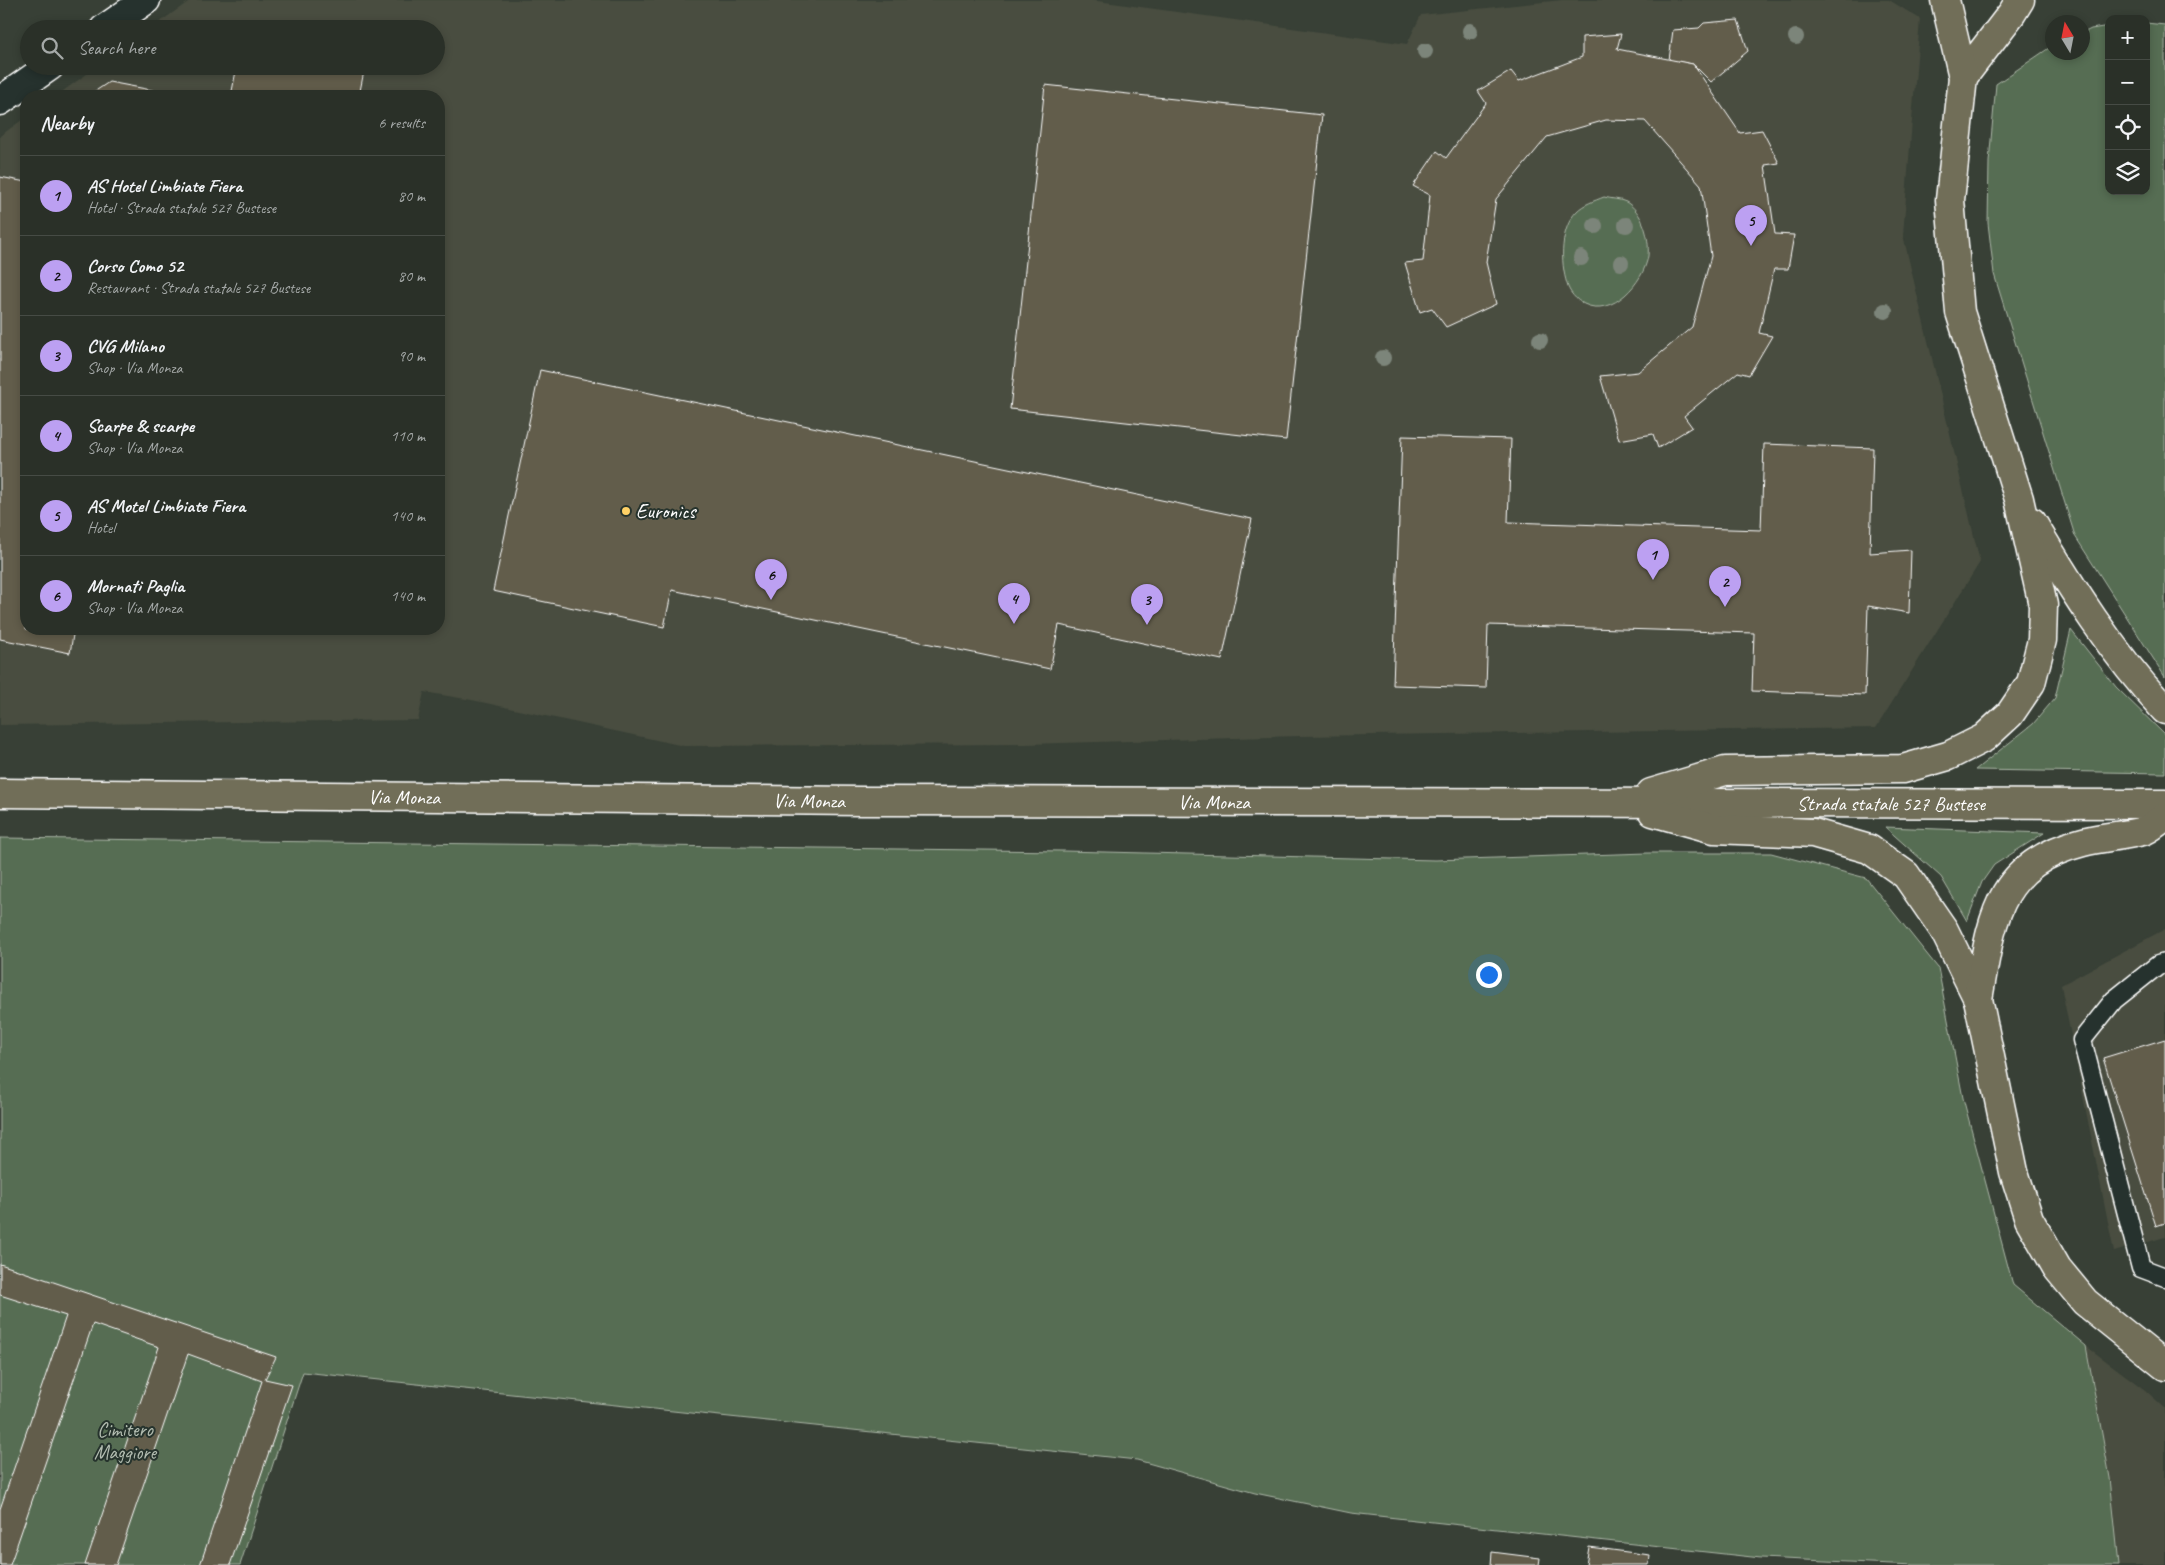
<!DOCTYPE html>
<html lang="en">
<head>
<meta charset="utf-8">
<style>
  :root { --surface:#2a3028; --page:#323830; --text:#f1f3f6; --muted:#a5a9a8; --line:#464b45; --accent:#bca0f2 }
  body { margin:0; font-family:Caveat,sans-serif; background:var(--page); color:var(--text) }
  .controls { position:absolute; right:15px; top:15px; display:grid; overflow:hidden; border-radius:10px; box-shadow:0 2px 8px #0003 }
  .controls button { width:45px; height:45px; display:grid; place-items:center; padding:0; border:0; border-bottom:1px solid var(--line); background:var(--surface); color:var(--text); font:25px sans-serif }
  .compass { position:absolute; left:2045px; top:15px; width:45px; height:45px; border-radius:50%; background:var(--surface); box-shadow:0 2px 8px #0003; rotate:350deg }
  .you { position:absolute; left:1488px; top:974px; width:18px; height:18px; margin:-12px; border:4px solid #fff; border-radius:50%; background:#1a73e8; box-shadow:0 0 0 8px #1a73e833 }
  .badge { display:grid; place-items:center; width:32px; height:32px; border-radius:50%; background:var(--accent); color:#111; font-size:16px; font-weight:700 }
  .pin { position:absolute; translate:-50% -41px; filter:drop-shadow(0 1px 2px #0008) }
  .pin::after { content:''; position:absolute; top:26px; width:18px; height:15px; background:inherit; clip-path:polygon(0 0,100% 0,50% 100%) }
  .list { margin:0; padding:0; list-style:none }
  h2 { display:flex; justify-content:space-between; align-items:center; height:65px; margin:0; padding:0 20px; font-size:21px }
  h2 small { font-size:16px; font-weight:400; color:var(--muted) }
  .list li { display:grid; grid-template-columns:32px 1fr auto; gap:15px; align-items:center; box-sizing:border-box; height:80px; padding:0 20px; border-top:1px solid var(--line) }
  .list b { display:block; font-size:19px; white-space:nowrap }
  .list p { margin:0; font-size:16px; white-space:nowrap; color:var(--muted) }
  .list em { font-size:16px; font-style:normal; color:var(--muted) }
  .icon { flex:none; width:28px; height:28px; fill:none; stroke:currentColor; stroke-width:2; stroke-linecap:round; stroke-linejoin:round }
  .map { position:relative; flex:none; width:2165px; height:1565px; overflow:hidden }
  .search { position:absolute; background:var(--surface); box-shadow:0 2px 8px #0003; left:20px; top:20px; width:425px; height:55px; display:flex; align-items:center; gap:12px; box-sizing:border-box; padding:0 18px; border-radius:28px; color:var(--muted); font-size:19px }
  .panel { position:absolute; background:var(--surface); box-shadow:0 2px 8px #0003; left:20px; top:90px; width:425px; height:545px; border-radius:20px }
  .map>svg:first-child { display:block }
</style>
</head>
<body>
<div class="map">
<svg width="2165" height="1565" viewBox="0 0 2165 1565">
  <rect width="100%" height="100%" fill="#384036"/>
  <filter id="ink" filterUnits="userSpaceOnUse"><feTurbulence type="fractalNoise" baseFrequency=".02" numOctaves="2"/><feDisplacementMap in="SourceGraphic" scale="10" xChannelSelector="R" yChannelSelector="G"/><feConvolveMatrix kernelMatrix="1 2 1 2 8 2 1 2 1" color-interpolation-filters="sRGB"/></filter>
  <g filter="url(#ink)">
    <g fill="#494d40">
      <polygon points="191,0 1090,0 1407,44 1421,15 1562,0 1889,0 1920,19 1903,235 1980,562 1876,728 1300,736 1026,744 684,746 472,700 424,692 418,720 0,725 0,136 26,117 26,629 439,629 439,96 56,96 98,66 436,66 436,29 150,29"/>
      <polygon points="2165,929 2165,1237 2114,1252 2061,985"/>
      <polygon points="2086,1346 2145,1390 2165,1408 2165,1565 2119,1565 2110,1478"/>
    </g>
    <g fill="#576d52" stroke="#abb6a8">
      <polygon points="2146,23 2165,25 2165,677 2075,536 1994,274 1988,223 1989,162 1996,84 2052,46 2052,52 2082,52 2083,33 2091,29 2109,26 2109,191 2146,191"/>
      <path d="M1604 197C1611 199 1620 199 1626 202 1642 211 1650 237 1648 256 1644 282 1612 318 1584 304 1576 300 1569 292 1567 284 1560 262 1560 228 1577 211 1584 204 1594 201 1604 197Z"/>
      <polygon points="2071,630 2116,687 2165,735 2165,773 1975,770 2033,724 2055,698"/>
      <polygon points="1885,827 2044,833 1994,865 1982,882 1967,921 1941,877"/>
      <polygon points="0,838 1063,851 1435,860 1648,853 1771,853 1866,878 1938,968 1963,1098 2013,1285 2086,1346 2110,1478 2119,1565 1914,1565 1761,1558 1351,1513 1255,1493 1137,1460 303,1372 240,1565 0,1565"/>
    </g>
    <g fill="#625d4b" stroke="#fff">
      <polygon points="1738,20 1748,51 1711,82 1693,64 1669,60 1673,30 1699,28 1704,23"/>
      <polygon points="1621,34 1617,49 1693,64 1740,133 1762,130 1779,163 1765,165 1775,234 1794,235 1788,269 1774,269 1759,333 1772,336 1749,375 1738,372 1684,416 1692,427 1658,448 1653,434 1619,440 1600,376 1638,372 1692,327 1711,256 1701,185 1645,121 1606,120 1547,137 1496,199 1486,262 1496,304 1446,327 1432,308 1420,312 1405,263 1423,261 1430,195 1413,186 1437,151 1446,158 1486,103 1478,91 1511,71 1519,81 1582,57 1582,37"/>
      <polygon points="237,66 365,66 359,96 231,96"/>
      <polygon points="109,82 178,95 178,96 88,96"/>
      <polygon points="1045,85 1322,115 1286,440 1010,409"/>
      <polygon points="0,177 26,182 26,629 74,629 70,653 0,639"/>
      <polygon points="540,370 1252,519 1222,660 1059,625 1050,669 672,590 664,627 493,591"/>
      <polygon points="1402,436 1511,439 1508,522 1761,530 1764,444 1873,448 1870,553 1911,550 1909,613 1868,606 1865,695 1752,691 1754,633 1488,625 1486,688 1393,685"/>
      <polygon points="2165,1039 2165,1223 2156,1226 2103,1058"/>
      <polygon points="0,1264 276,1357 265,1379 292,1385 230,1565 200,1565 262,1381 188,1354 116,1565 85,1565 159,1347 93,1324 10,1565 0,1565 0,1509 66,1316 0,1295"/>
      <polygon points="1589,1547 1650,1555 1649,1565 1586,1565"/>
      <polygon points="1492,1552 1540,1558 1539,1565 1491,1565"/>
    </g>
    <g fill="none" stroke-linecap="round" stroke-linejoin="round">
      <defs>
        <polyline id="lane" points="2165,963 2158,965 2114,1000 2082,1040 2141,1268 2165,1277"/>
        <g id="street">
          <polyline points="104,29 146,0"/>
          <polyline points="0,101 50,66"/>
        </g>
        <g id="primary">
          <polyline points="1963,77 2012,13 2020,0"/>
          <path d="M2032 522C2072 589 2112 653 2165 710"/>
          <path id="s1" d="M0 793 862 801 2165 804"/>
          <polyline points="1651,793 1725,771 1903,769 1948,756 1984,738 2010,714 2031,683 2042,640 2043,605 2019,499 1960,312 1950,200 1963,77 1945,0"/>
          <polyline points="1653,812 1714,829 1813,833 1869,849 1906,875 1944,930 1978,999 2014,1172 2029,1219 2057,1268 2085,1302 2165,1366"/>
          <path d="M1978 999C1992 922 1994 865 2083 842 2102 837 2123 836 2143 831 2150 829 2158 821 2165 817"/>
        </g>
      </defs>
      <use href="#lane" stroke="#fff" stroke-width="21"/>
      <use href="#street" stroke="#fff" stroke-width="31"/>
      <use href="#primary" stroke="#fff" stroke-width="31"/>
      <use href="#lane" stroke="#26332d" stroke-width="18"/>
      <use href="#street" stroke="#26332d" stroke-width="28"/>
      <use href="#primary" stroke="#716e59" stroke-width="28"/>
    </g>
    <g fill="#7c857a">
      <circle cx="1470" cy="31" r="8"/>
      <circle cx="1796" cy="37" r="8"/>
      <circle cx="1425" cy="51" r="8"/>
      <circle cx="1626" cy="225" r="8"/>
      <circle cx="1595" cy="226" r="8"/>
      <circle cx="1581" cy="258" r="8"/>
      <circle cx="1621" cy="263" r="8"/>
      <circle cx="1885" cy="311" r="8"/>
      <circle cx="1540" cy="340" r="8"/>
      <circle cx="1383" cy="358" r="8"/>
    </g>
  </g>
  <circle fill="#ffd166" stroke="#26332d" stroke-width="2" cx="626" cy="511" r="5"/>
  <g text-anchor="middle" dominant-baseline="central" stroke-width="4" stroke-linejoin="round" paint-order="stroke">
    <g font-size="20" fill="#fff" stroke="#26332d" text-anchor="start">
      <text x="636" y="511">Euronics</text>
    </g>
    <g font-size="20" fill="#fff" stroke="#26332d">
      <text stroke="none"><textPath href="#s1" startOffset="404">Via Monza</textPath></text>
      <text stroke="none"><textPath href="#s1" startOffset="809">Via Monza</textPath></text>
      <text stroke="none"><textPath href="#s1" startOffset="1214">Via Monza</textPath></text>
      <text stroke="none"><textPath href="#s1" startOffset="1891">Strada statale 527 Bustese</textPath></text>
    </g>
    <g font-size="20" fill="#b3bdb1" stroke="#26332d">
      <text x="125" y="1429">Cimitero<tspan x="125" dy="23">Maggiore</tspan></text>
    </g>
  </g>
</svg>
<div class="controls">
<button>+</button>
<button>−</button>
<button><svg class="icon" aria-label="locate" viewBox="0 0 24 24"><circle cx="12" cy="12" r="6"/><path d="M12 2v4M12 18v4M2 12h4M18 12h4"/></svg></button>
<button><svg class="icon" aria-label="layers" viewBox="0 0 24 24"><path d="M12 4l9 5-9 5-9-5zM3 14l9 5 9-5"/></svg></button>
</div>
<svg class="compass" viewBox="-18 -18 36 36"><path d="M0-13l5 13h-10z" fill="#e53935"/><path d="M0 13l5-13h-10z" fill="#a5a9a8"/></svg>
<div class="you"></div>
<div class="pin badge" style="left:1653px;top:580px">1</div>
<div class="pin badge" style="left:1725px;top:607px">2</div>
<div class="pin badge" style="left:1147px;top:625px">3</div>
<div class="pin badge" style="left:1014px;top:624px">4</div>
<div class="pin badge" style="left:1751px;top:246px">5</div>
<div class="pin badge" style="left:771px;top:600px">6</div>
<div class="search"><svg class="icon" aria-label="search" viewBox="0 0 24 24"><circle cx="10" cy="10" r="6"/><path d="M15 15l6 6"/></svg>Search here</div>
<section class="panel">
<h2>Nearby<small>6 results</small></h2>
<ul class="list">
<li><span class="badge">1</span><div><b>AS Hotel Limbiate Fiera</b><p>Hotel · Strada statale 527 Bustese</p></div><em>80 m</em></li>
<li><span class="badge">2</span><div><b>Corso Como 52</b><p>Restaurant · Strada statale 527 Bustese</p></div><em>80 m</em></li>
<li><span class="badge">3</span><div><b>CVG Milano</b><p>Shop · Via Monza</p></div><em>90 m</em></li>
<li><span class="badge">4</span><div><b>Scarpe &amp; scarpe</b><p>Shop · Via Monza</p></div><em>110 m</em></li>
<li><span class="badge">5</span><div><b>AS Motel Limbiate Fiera</b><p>Hotel</p></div><em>140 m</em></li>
<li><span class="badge">6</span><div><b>Mornati Paglia</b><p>Shop · Via Monza</p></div><em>140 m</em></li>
</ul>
</section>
</div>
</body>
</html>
